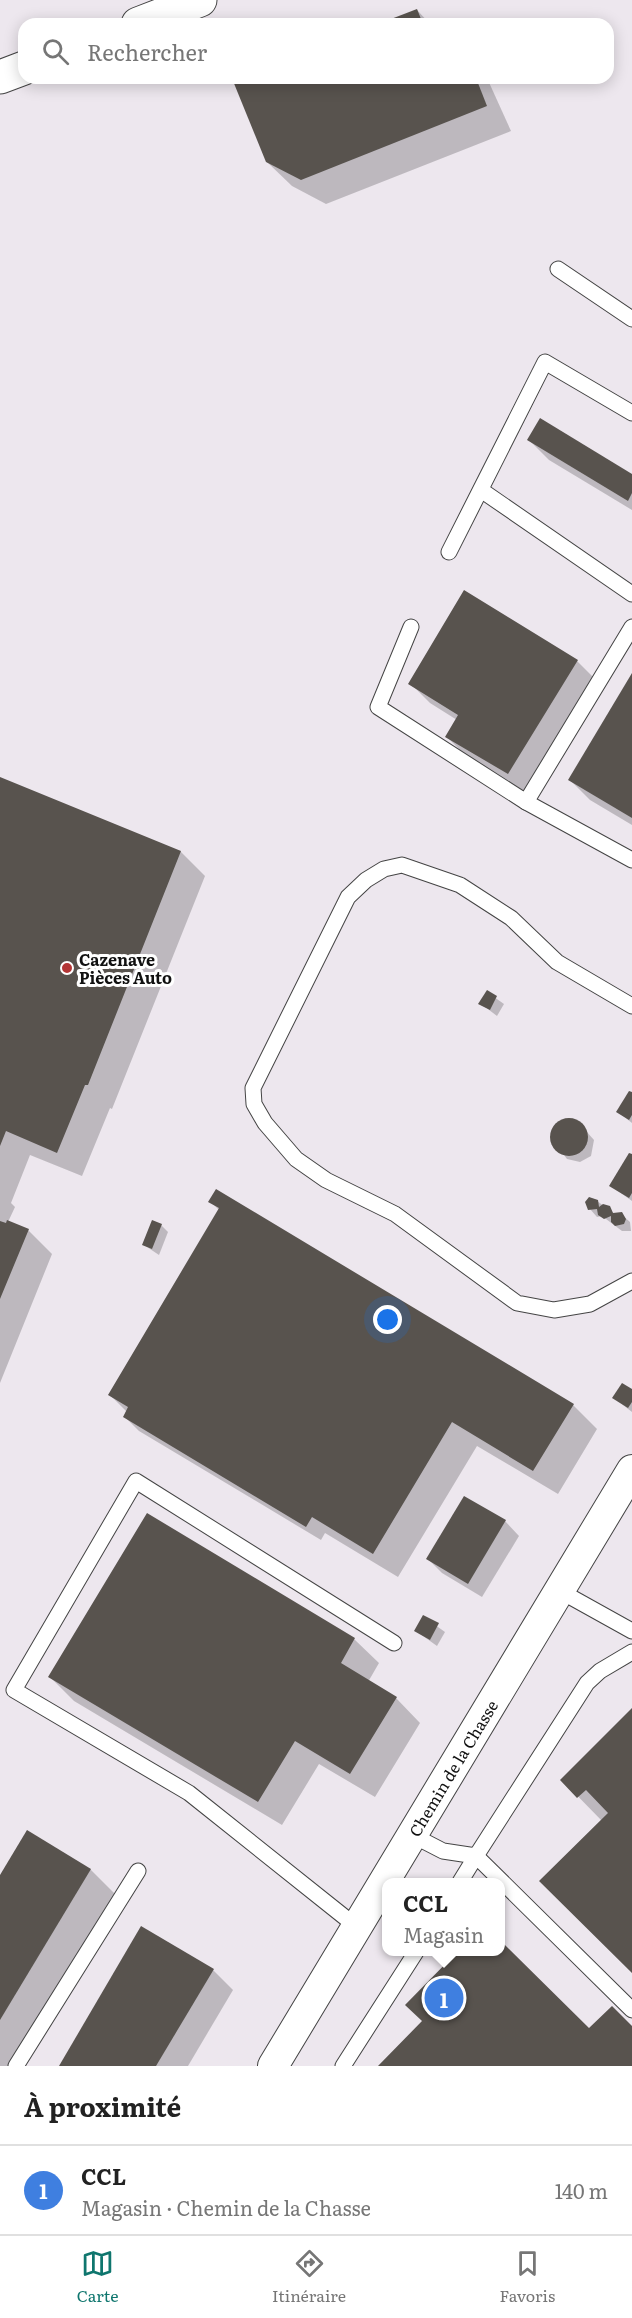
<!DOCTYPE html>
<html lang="fr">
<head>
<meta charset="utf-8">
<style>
  :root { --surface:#fff; --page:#f2f2f2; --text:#222; --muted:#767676; --line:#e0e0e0; --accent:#0f766e }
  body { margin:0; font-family:Literata,serif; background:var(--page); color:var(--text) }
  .you { position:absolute; left:388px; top:1320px; width:21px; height:21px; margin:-15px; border:4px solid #fff; border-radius:50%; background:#1a73e8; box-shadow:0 0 0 9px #1a73e833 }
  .badge { display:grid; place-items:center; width:39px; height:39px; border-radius:50%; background:var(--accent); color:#fff; font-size:20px; font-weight:700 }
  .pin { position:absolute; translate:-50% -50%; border:3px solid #fff; box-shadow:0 2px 6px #0006 }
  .popup { position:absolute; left:382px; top:1878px; width:123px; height:78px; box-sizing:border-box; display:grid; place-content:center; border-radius:12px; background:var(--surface); filter:drop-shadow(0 2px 4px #0005); font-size:20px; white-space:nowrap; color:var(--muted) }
  .popup b { font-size:22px; color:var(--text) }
  .popup::after { content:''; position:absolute; left:50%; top:100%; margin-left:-12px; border:12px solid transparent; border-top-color:var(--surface) }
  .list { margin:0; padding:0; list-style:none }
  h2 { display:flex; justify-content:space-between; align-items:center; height:78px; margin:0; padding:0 24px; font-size:26px }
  h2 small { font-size:20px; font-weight:400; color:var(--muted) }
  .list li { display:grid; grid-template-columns:39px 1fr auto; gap:18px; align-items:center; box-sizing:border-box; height:90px; padding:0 24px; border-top:2px solid var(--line) }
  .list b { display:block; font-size:22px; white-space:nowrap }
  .list p { margin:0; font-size:20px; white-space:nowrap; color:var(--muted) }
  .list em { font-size:20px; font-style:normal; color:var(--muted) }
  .icon { flex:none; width:33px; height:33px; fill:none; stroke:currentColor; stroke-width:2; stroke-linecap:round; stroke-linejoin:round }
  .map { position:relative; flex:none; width:632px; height:2066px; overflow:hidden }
  .search { position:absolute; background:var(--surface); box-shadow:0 3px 15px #0003; left:18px; right:18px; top:18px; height:66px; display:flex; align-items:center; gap:15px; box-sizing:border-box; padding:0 21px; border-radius:18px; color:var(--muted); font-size:22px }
  .sheet { height:168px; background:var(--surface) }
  nav { display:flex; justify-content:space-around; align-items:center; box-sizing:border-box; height:84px; border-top:2px solid var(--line); background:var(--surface); font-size:16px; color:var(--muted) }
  nav a { display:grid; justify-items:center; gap:3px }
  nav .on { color:var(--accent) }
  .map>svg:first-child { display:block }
</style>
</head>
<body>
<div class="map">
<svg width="632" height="2066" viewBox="0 0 632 2066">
  <rect width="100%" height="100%" fill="#fefdf6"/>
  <path fill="#ede7ee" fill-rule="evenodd" d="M0 0H632V2066H0ZM24 24H608V78H24ZM387 1882H501V1952H387Z"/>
  <g fill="#0003">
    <polygon points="417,10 430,24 382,24"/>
    <polygon points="245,78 487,78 511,131 326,204 292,186 267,162"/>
    <polygon points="529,440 632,476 632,510 549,460"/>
    <polygon points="577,661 597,681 528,793 467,757 447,737 457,720 430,703 410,683"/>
    <polygon points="632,676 632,825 590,800 570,780"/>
    <polygon points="0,779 181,852 205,876 112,1109 110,1108 82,1176 30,1155 11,1203 15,1207 8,1222 28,1230 52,1254 0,1383"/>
    <polygon points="487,992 504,1004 497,1016 480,1003"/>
    <polygon points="632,1094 632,1123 618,1112"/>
    <polygon points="565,1120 578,1122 594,1140 591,1156 580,1162 567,1159 553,1140 555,1128"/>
    <polygon points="632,1156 632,1201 611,1186"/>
    <polygon points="210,1201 573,1405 597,1429 558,1494 477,1446 398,1577 325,1533 321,1540 139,1431 125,1417 127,1412 110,1395 220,1211"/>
    <polygon points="597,1201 615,1214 622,1215 630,1222 631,1231 622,1231 602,1216 597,1217 590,1209"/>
    <polygon points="161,1225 168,1232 159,1255 144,1245"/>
    <polygon points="632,1391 632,1412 614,1398"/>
    <polygon points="505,1521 519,1536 482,1597 442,1573 428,1559"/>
    <polygon points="424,1617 445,1632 437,1646 416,1631"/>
    <polygon points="354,1639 379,1663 368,1682 396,1698 420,1723 375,1797 319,1764 282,1825 74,1701 50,1677"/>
    <polygon points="632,1710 632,1971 602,1821 562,1780"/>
    <polygon points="28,1832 91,1870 115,1894 11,2066 0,2066 0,1878"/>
    <polygon points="501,1944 589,2030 632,2028 632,2066 380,2066 424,2021 408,2005 459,1952 501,1952"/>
    <polygon points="213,1970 233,1990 188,2066 60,2066"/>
  </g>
  <g fill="#58534e">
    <polygon points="417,9 423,24 378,24"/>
    <polygon points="241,78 476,78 487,106 301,180 266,162 233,81"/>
    <polygon points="540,418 632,474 632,493 628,501 527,440"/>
    <polygon points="464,590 578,660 508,774 445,737 458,715 408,684"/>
    <polygon points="632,673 632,818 568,780"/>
    <polygon points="0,777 181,851 88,1085 85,1085 57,1153 6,1131 0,1146"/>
    <polygon points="487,990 497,996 490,1010 478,1004"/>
    <polygon points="629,1091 632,1092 632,1115 629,1120 616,1112"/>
    <circle cx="569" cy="1137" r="19"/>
    <polygon points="629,1153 632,1154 632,1193 629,1198 609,1186"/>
    <polygon points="216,1189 574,1404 533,1471 452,1422 373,1554 312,1517 306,1527 123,1417 128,1407 108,1395 219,1208 208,1202"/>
    <polygon points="589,1197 598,1200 599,1207 603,1204 610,1206 613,1213 622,1212 626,1219 624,1224 615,1226 611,1222 611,1216 604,1219 598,1215 597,1209 588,1210 585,1202"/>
    <polygon points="7,1220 29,1229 0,1299 0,1221 6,1223"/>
    <polygon points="152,1220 162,1224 152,1249 142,1245"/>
    <polygon points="622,1383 632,1389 632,1402 628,1408 612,1398"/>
    <polygon points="464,1496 506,1520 468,1584 426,1559"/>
    <polygon points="147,1513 355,1638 341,1663 397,1697 350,1774 295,1741 258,1802 48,1677"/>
    <polygon points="423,1615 439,1623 430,1640 414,1631"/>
    <polygon points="632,1708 632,1973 539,1881 608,1813 586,1790 577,1798 560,1780"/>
    <polygon points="27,1830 91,1869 0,2020 0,1875"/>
    <polygon points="141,1926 214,1969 156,2066 59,2066"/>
    <polygon points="501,1941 589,2028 612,2006 632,2026 632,2066 378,2066 422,2021 405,2005 457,1952 501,1952"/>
  </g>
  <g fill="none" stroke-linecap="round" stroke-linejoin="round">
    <defs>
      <g id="service">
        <polyline points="558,269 632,319"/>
        <polyline points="481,490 632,594"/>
        <polyline points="449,552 545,362 632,413"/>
        <polyline points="411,627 378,707 526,802 632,627"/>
        <polyline points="526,802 632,860"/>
        <polyline points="632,1006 557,962 511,918 460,885 402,865 384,869 366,880 348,897 253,1088 254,1104 265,1123 296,1159 326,1180 395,1214 517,1303 554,1310 590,1304 632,1281"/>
        <polyline points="560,1591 632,1631"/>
        <polyline points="412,1835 443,1851 476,1856 587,1683 600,1671 632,1652"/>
        <polyline points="460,1882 476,1856 632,2010"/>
        <polyline points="357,1927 189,1793 14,1690 136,1481 394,1643"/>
        <polyline points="16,2066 138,1871"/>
        <polyline points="343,2066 416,1952"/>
      </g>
      <g id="minor">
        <path id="s1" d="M273 2066 632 1470"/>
      </g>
      <g id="tertiary">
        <polyline points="138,24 200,0"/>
        <polyline points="0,77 24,68"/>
      </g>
    </defs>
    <use href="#service" stroke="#444" stroke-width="17"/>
    <use href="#minor" stroke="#444" stroke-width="32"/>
    <use href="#tertiary" stroke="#444" stroke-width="35"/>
    <use href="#service" stroke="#fff" stroke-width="15"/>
    <use href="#minor" stroke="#fff" stroke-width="30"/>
    <use href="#tertiary" stroke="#fff" stroke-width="33"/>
  </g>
  <circle fill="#b33636" stroke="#fff" stroke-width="2" cx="67" cy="968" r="6"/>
  <g text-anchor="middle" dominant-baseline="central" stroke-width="6" stroke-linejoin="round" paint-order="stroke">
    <g font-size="16" font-weight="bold" fill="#111" stroke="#fff" text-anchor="start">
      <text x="79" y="959">Cazenave<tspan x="79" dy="18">Pièces Auto</tspan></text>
    </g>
    <g font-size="16" fill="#111" stroke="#fff">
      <text stroke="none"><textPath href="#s1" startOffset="348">Chemin de la Chasse</textPath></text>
    </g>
  </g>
</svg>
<div class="you"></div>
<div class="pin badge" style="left:444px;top:1998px;background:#3f7fe0">1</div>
<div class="popup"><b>CCL</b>Magasin</div>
<div class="search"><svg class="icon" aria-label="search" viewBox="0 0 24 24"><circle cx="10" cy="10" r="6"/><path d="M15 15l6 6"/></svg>Rechercher</div>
</div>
<section class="sheet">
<h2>À proximité<small></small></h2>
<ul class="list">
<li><span class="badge" style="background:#3f7fe0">1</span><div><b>CCL</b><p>Magasin · Chemin de la Chasse</p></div><em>140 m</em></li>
</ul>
</section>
<nav>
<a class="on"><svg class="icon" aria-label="map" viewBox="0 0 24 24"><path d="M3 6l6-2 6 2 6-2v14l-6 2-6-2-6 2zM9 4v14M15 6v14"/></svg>Carte</a>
<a><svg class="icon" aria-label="directions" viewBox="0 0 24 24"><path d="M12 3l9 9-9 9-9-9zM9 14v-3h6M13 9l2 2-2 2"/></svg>Itinéraire</a>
<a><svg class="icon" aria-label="saved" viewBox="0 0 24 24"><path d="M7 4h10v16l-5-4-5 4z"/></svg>Favoris</a>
</nav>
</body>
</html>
